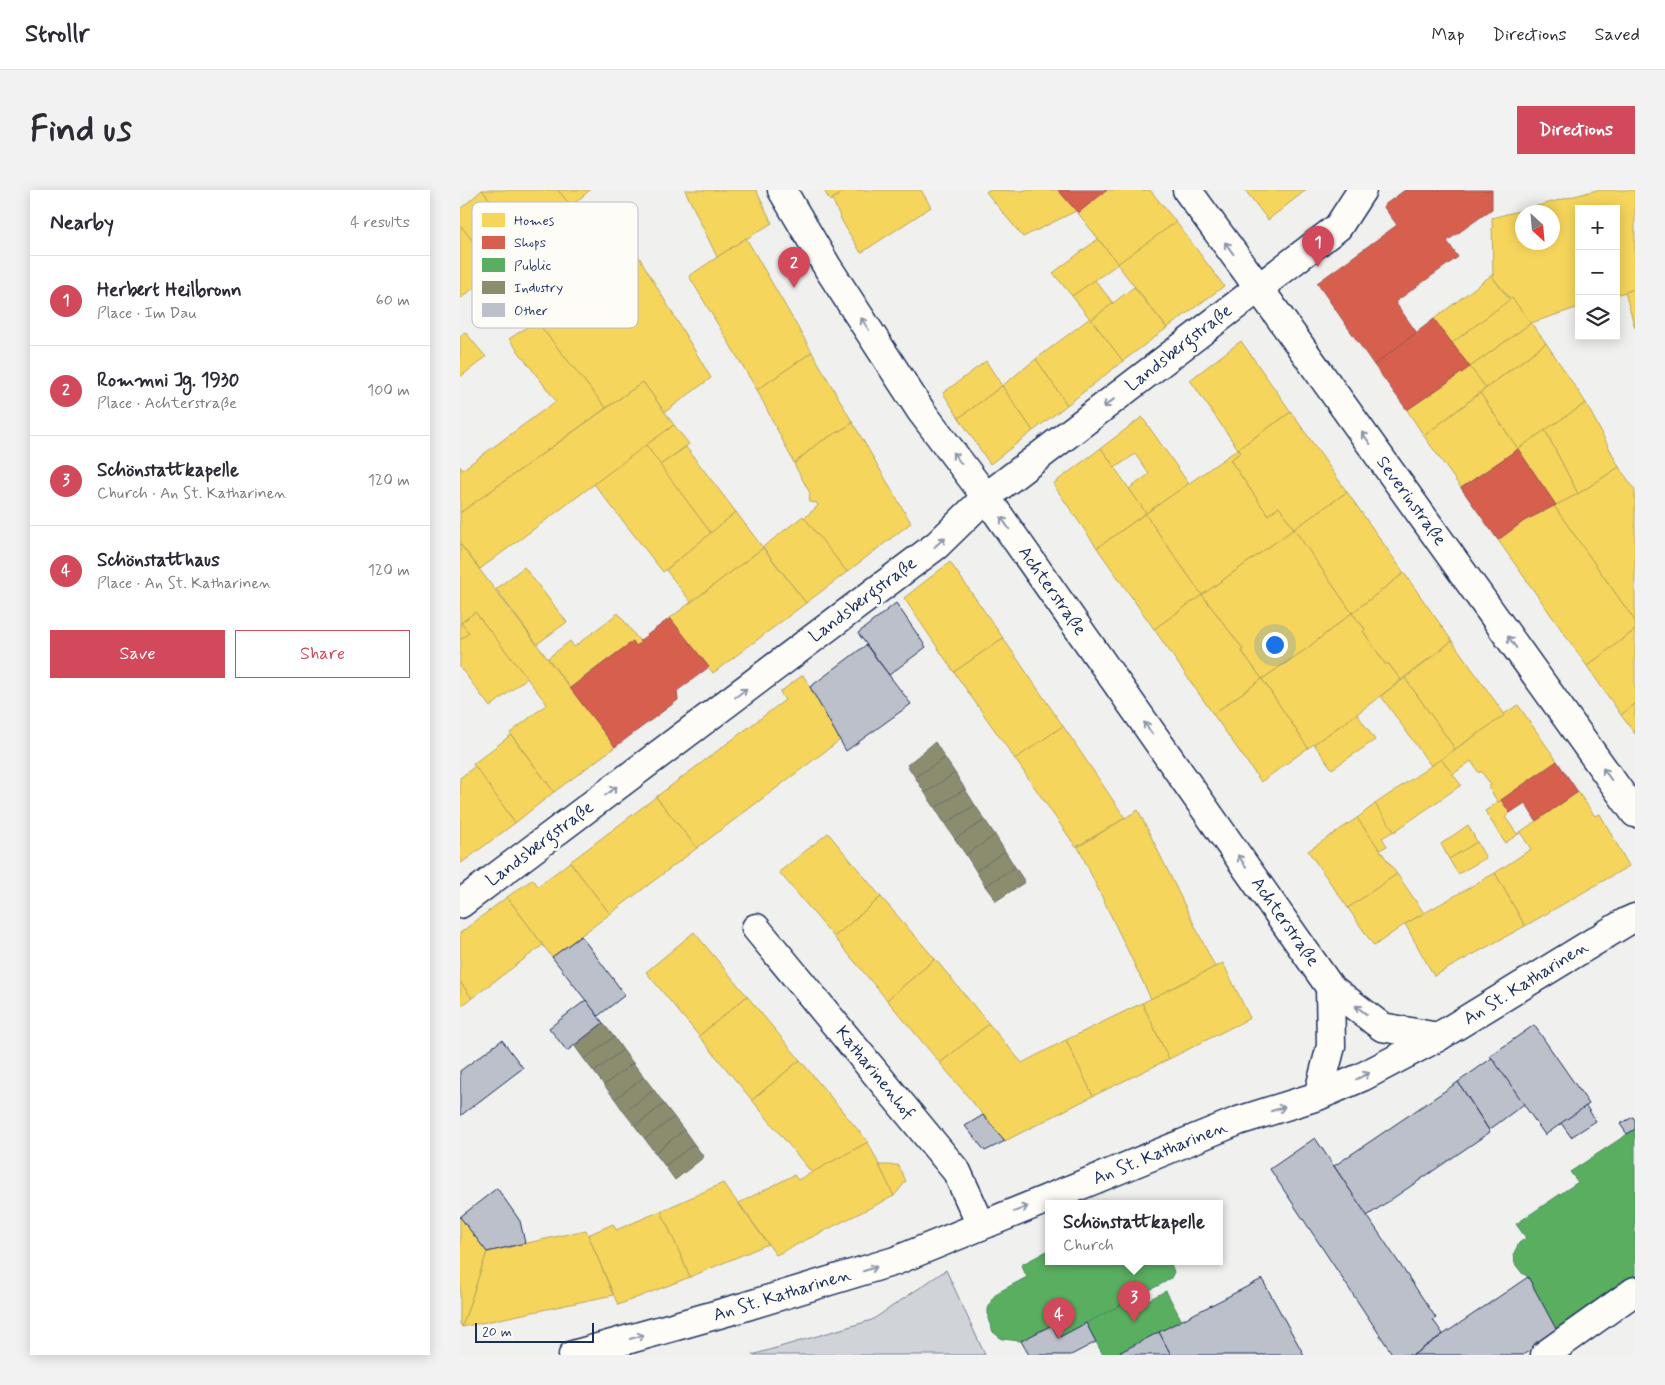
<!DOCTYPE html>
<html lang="en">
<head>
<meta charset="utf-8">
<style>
  :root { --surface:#fff; --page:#f2f2f3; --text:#2b2b33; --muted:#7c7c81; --line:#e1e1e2; --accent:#d1495b }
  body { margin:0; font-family:Mynerve,sans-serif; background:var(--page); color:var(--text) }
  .controls { position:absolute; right:15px; top:15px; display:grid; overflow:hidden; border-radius:0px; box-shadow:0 2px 12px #0003 }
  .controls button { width:45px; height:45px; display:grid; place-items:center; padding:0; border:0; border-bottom:1px solid var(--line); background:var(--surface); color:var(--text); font:25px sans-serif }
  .compass { position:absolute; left:1055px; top:15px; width:45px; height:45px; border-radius:50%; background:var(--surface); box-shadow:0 2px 12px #0003; rotate:154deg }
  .scale { position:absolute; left:15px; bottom:12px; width:119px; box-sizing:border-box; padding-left:5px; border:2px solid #1b2f5e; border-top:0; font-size:14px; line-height:18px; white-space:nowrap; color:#1b2f5e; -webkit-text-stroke:4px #fdfcf7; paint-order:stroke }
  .you { position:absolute; left:814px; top:454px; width:18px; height:18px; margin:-12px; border:4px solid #fff; border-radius:50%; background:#1a73e8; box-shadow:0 0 0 8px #1a73e833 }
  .badge { display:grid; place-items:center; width:32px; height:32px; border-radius:50%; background:var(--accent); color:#fff; font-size:16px; font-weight:700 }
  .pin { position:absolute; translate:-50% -41px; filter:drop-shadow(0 1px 2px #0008) }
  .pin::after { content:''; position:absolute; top:26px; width:18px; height:15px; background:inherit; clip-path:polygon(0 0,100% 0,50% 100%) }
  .popup { position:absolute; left:585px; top:1010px; width:178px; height:65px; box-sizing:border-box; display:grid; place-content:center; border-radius:0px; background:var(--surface); filter:drop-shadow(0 1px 4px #0005); font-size:16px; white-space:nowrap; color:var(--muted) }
  .popup b { font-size:19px; color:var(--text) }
  .popup::after { content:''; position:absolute; left:50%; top:100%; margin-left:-10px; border:10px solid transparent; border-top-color:var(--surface) }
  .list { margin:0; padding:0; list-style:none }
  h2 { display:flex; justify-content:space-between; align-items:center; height:65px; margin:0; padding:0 20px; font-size:21px }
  h2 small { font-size:16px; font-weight:400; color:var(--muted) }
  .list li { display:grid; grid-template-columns:32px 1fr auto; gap:15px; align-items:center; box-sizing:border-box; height:90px; padding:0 20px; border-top:1px solid var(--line) }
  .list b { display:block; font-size:19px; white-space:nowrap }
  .list p { margin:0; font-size:16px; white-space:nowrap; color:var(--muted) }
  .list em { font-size:16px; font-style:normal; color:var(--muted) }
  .actions { display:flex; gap:10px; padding:15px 20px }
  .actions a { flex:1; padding:11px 0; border:1px solid var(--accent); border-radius:0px; text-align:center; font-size:18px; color:var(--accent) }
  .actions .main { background:var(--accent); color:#fff }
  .icon { flex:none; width:28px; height:28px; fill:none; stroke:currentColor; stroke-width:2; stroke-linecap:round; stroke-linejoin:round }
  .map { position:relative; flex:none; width:1175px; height:1165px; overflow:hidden; border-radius:0px }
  header { display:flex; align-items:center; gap:30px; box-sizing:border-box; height:70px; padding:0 25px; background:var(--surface); border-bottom:1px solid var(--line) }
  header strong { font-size:24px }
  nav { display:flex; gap:28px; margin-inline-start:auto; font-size:18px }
  .intro { display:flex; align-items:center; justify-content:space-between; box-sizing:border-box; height:120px; padding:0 30px }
  h1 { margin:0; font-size:35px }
  .button { padding:12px 22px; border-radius:0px; background:var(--accent); color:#fff; font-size:18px; font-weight:700 }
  main { display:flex; gap:30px; padding:0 30px }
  aside { flex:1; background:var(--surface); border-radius:0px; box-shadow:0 2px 12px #0003 }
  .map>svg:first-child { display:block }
</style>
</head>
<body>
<header>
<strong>Strollr</strong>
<nav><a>Map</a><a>Directions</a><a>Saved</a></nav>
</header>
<div class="intro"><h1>Find us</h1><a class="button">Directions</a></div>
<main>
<aside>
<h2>Nearby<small>4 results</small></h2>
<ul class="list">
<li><span class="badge">1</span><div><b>Herbert Heilbronn</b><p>Place · Im Dau</p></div><em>60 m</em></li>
<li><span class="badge">2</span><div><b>Rommni Jg. 1930</b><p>Place · Achterstraße</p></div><em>100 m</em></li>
<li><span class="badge">3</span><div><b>Schönstattkapelle</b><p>Church · An St. Katharinen</p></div><em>120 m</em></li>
<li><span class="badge">4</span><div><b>Schönstatthaus</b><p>Place · An St. Katharinen</p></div><em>120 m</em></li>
</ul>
<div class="actions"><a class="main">Save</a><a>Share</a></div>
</aside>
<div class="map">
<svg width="1175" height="1165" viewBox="0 0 1175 1165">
  <rect width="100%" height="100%" fill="#f0f0ee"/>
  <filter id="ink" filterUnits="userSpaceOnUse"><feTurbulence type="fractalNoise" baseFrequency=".02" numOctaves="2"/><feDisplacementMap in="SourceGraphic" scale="10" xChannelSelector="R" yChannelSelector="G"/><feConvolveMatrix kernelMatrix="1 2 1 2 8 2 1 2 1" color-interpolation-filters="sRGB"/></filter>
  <g filter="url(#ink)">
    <polygon fill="#d0d3d8" stroke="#76819b" points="486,1080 525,1165 292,1165 412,1130"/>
    <g fill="#f6d55c" stroke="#b4a35d" fill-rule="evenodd">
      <polygon points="22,0 98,0 111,16 64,53"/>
      <polygon points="22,0 65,54 35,79 0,35 0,19"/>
      <polygon points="98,0 130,0 111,16"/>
      <polygon points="225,0 296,0 312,33 257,67"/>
      <polygon points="364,0 387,0 370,11"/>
      <polygon points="387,0 461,0 471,17 401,63 383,33 372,9"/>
      <polygon points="528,0 562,1 565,0 598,0 616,21 563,47 526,2"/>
      <polygon points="647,0 690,0 716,32 658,74 618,23"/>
      <polygon points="785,0 846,0 808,30"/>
      <path d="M1137 0H1175V99L1156 105V19H1119V117L1071 133 1033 88 1032 28ZM1062 22H1092V52H1062Z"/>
      <polygon points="157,30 251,188 205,222 183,192 146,218 55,105"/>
      <polygon points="716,32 764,96 707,138 657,74"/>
      <polygon points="0,35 36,80 0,109"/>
      <polygon points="286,48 352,162 297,200 229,86"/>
      <polygon points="638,49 658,74 612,106 593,83"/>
      <polygon points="1033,84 1033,88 1050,110 992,153 974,129"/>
      <polygon points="635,90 653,113 631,130 612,106"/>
      <polygon points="674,97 707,138 663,171 631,130"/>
      <polygon points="1175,99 1175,138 1165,102"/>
      <polygon points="1052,108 1071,133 1010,177 992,153"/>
      <polygon points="630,128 663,171 607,215 576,169"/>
      <polygon points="76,131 146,218 0,323 0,276 2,280 96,211 49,149"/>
      <polygon points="1071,133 1086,153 1026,198 1010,177"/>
      <polygon points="5,142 26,167 0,187 0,146"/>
      <polygon points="781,151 831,222 778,259 730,190"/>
      <polygon points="1086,153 1126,213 1058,259 1020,203"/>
      <polygon points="352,162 393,233 357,254 334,273 297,200"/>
      <polygon points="576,169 607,215 573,241 542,196"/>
      <polygon points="526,171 542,196 499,228 483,203"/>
      <polygon points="1010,177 1026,198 964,246 947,220"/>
      <polygon points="183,192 214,235 20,379 0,354 0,323"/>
      <polygon points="542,196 573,241 530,274 499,228"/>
      <polygon points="1020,203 1058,259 1001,298 964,246"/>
      <polygon points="1126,213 1159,277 1118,304 1085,240"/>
      <polygon points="831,222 887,302 834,339 819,317 808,325 770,270 781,262 778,259"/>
      <polygon points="682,227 729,294 686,323 669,299 689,284 675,264 655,278 641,258"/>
      <polygon points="393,233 451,333 387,382 344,328 358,316 357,313 349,312 350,303 334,274 357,254"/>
      <polygon points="214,235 229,254 200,275 186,255"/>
      <polygon points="1085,240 1118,304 1096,315 1058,259"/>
      <polygon points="186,255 251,343 203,382 134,294"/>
      <polygon points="226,257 276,322 251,343 200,275"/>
      <polygon points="641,258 686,323 637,358 593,294"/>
      <polygon points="778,259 781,262 770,270 808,325 819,317 834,339 742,405 685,324"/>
      <polygon points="1159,277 1175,300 1175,431 1094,316 1118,304"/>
      <polygon points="887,302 944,383 892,423 834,339"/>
      <polygon points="1094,316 1175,431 1175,440 1127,476 1038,350 1064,331"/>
      <polygon points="276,322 303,358 231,412 206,380"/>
      <polygon points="685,324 742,405 694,439 637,358"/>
      <polygon points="343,326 387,382 346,413 303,357"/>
      <polygon points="834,339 892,423 845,460 802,489 781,460 783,459 742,405"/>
      <polygon points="0,354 155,557 94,602 50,543 87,514 15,422 0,434"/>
      <polygon points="303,358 346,413 253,483 210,428"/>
      <polygon points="490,372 543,448 494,482 444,408"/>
      <polygon points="64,377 107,432 77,454 36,399"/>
      <polygon points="944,383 992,451 941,490 928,473 926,475 903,441 905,439 892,423"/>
      <polygon points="742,405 783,459 781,460 802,489 753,524 694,439"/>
      <polygon points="15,422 67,488 30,517 0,477 0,450 9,443 1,433"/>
      <polygon points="158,423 181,453 176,456 173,451 110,498 88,468 110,451 114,457"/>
      <polygon points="892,423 905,439 903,441 926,475 928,473 941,490 893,527 848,558 802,489 845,460"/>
      <polygon points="1,433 9,443 0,450 0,434"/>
      <polygon points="1175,440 1175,514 1161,525 1127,476"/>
      <polygon points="543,448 603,536 555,569 494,482"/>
      <polygon points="992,451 1045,525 995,559 945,488"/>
      <polygon points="343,485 380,550 237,658 196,607 325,510 320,502"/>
      <polygon points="945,488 995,559 971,576 921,506"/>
      <polygon points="802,489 848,558 801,592 753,524"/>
      <polygon points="1175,514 1175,544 1161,525"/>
      <polygon points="1058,515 1097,571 1038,612 1028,597 1031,595 1021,581 1019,583 1011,571 992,585 981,569 1045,525 1044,524"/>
      <polygon points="897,524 915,550 872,579 854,554"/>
      <polygon points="603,536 665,628 616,657 555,569"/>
      <polygon points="51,545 94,602 55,633 13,574"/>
      <polygon points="981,569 1001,595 934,642 915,614"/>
      <polygon points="15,576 55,633 0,674 0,588"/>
      <polygon points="1118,602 1135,626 1140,624 1169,676 1065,736 1035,683 1071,659 1060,642"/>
      <polygon points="196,607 237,658 150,724 110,672"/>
      <polygon points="1041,610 1050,623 1045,627 1057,644 1060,642 1060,643 1045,653 1025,621"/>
      <polygon points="915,614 934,641 922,648 927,656 920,660 897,628"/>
      <polygon points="678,620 755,777 691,809 618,657"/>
      <polygon points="897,628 937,684 888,718 848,661"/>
      <polygon points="1008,635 1017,652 989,669 981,654"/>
      <polygon points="368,643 421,707 374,747 319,682"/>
      <polygon points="1017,652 1026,668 998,684 989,669"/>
      <polygon points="110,672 150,724 92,767 47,707 73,689 78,696"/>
      <polygon points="1035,683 1065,736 974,786 945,734"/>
      <polygon points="937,684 964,723 945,734 914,756 888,718"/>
      <polygon points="47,707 83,755 12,808 0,792 0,743"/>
      <polygon points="421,707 475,769 427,810 374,747"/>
      <polygon points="234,742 287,806 239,846 186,782"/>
      <polygon points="475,769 529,834 480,873 427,810"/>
      <polygon points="763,773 790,828 709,869 682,813"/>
      <polygon points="0,792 12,808 0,817"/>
      <polygon points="287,806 340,870 292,910 239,846"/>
      <polygon points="682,813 709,869 633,906 606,850"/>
      <polygon points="529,834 562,873 606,850 633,906 545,951 480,873"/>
      <polygon points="340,870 408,952 352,983 292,910"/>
      <polygon points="408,952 434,1006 316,1065 279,1013 334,985 338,990"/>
      <polygon points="419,975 438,975 446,991 434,1006"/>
      <polygon points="263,993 308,1054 230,1087 201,1021"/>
      <polygon points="201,1021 230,1087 158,1115 128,1045 153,1034 156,1040"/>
      <polygon points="0,1027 27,1062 2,1137 0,1134"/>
      <polygon points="126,1040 153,1105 2,1137 27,1062"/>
    </g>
    <g fill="#d6604d" stroke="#9e5152">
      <polygon points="598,0 647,0 618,23"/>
      <polygon points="945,0 1032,0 1032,19 987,51 998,67 935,112 957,143 914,175 857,93 937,35 923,16"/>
      <polygon points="974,129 1010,177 947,220 914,175"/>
      <polygon points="1058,259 1096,315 1064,331 1038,350 1001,298"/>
      <polygon points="210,428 249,477 217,501 218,510 155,557 110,498 173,451 176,456 181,453 179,451"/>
      <polygon points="1097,571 1118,602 1076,631 1065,613 1050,623 1041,610"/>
    </g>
    <g fill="#5aae61" stroke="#478860">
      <polygon points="1175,939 1175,1091 1152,1107 1095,1138 1068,1087 1062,1083 1055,1074 1054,1063 1059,1053 1066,1048 1056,1034 1118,992 1110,982"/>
      <polygon points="589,1060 589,1071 710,1071 714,1082 711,1088 705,1092 598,1148 592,1135 561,1151 542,1149 533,1142 528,1129 528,1119 532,1109 537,1103 567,1087 561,1075"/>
      <polygon points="706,1101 722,1131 655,1165 643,1165 626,1133 676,1107 680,1114"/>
    </g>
    <g fill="#8c8c6e" stroke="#6a7069">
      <polygon points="475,552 485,568 455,587 447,575"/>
      <polygon points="485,568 495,583 465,603 455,587"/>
      <polygon points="495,583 505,599 475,618 465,603"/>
      <polygon points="505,599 515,615 485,634 475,618"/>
      <polygon points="515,615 525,630 495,649 485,634"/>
      <polygon points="525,630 535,645 506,665 495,649"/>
      <polygon points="535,645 545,661 516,681 506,665"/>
      <polygon points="545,661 555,677 525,696 516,681"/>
      <polygon points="555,677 565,692 536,711 525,696"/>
      <polygon points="143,833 154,847 124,869 114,855"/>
      <polygon points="154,847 163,860 134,882 124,869"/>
      <polygon points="163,860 173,873 144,895 134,882"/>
      <polygon points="173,873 184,887 155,909 144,895"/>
      <polygon points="184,887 194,900 164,922 155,909"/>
      <polygon points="194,900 204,914 175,936 164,922"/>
      <polygon points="204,914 214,927 185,949 175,936"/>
      <polygon points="214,927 224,940 195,963 185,949"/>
      <polygon points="224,940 234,954 205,976 195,963"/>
      <polygon points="234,954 244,967 215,990 205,976"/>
    </g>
    <g fill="#bbc0ca" stroke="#1b2f5e">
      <polygon points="436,413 466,457 429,485 398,443"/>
      <polygon points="406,455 451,514 386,561 350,497"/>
      <polygon points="121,746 165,805 138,826 92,767"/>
      <polygon points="126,810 143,833 107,861 89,838"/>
      <polygon points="1074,835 1129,914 1085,945 1030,866"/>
      <polygon points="42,850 63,878 0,926 0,881"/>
      <polygon points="1032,868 1064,914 1029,940 998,892"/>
      <polygon points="998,892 1030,942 907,1026 874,976"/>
      <polygon points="1126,916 1136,931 1111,947 1101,933"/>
      <polygon points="523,925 545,951 525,961 505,936"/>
      <polygon points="1173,927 1175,930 1175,939 1167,944 1160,934"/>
      <polygon points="855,948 976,1128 973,1130 983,1144 953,1165 933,1165 810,979"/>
      <polygon points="37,998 60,1031 65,1053 27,1062 0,1027"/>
      <polygon points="1068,1087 1102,1150 1075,1157 1063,1165 953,1165"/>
      <polygon points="802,1089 844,1165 711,1165 699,1142"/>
      <polygon points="626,1133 636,1152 611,1165 569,1165 561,1151 592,1135 598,1148"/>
      <polygon points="699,1142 711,1165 655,1165"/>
    </g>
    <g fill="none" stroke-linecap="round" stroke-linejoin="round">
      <defs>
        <g id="minor">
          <polyline points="322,0 368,78 461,221 526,307 870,797 922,837 978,847"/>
          <polyline points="727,0 798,97 1175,623"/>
          <polyline points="0,714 477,355 526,307 878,37 902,0"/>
          <polyline points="296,738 497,982 521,1035"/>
          <polyline points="858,906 871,856 870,797"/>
          <polyline points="113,1165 280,1118 435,1071 778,931 858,906 902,887 978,847 1166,732 1175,728"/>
          <polyline points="1085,1165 1175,1101"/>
        </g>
      </defs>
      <use href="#minor" stroke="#1b2f5e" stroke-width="31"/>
      <use href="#minor" stroke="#fdfcf7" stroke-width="28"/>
    </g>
    <defs><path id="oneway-shaft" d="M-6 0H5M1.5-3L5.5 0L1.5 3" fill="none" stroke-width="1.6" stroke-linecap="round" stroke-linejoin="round" transform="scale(1.25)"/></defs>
    <g stroke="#8c96aa">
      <use href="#oneway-shaft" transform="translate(769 58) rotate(-126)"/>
      <use href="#oneway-shaft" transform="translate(405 134) rotate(-123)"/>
      <use href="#oneway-shaft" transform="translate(649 213) rotate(142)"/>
      <use href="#oneway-shaft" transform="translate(906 248) rotate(-126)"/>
      <use href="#oneway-shaft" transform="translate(497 268) rotate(-127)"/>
      <use href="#oneway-shaft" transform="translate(545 333) rotate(-125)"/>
      <use href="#oneway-shaft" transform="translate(480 352) rotate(-42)"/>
      <use href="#oneway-shaft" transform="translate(1052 452) rotate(-126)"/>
      <use href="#oneway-shaft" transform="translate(281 503) rotate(-37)"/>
      <use href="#oneway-shaft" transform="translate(688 538) rotate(-125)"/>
      <use href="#oneway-shaft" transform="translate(1147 584) rotate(-126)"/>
      <use href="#oneway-shaft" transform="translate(151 601) rotate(-37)"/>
      <use href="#oneway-shaft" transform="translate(782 671) rotate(-125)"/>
      <use href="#oneway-shaft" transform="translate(901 820) rotate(-142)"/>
      <use href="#oneway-shaft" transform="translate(903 886) rotate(-26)"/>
      <use href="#oneway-shaft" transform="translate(818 919) rotate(-18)"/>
      <use href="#oneway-shaft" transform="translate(561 1019) rotate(-22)"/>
      <use href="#oneway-shaft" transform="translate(410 1079) rotate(-17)"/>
      <use href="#oneway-shaft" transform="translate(177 1147) rotate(-16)"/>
    </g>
  </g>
  <g text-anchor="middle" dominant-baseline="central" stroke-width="5" stroke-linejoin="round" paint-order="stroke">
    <g font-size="18" fill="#1b2f5e" stroke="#fdfcf7">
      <text transform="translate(719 158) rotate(-38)">Landsbergstraße</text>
      <text transform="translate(951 311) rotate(54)">Severinstraße</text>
      <text transform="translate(592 401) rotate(55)">Achterstraße</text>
      <text transform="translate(403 410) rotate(-37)">Landsbergstraße</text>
      <text transform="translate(80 654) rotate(-37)">Landsbergstraße</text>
      <text transform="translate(825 732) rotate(55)">Achterstraße</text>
      <text transform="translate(1066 793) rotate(-32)">An St. Katharinen</text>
      <text transform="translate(415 883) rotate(51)">Katharinenhof</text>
      <text transform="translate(700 963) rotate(-22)">An St. Katharinen</text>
      <text transform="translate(322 1105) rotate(-17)">An St. Katharinen</text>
    </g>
  </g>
  <rect x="12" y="12" width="166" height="126" rx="8" fill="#fdfcf7" stroke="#b9bec9" stroke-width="1"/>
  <rect x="22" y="23" width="23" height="14" fill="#f6d55c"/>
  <rect x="22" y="46" width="23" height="13" fill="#d6604d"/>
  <rect x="22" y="68" width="23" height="14" fill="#5aae61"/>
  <rect x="22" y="91" width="23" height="13" fill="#8c8c6e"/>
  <rect x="22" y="113" width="23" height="14" fill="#bbc0ca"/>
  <g font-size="14" fill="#1b2f5e">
    <text x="54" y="35">Homes</text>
    <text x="54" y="57">Shops</text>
    <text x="54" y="80">Public</text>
    <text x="54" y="102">Industry</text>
    <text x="54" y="125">Other</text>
  </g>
</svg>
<div class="controls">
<button>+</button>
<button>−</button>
<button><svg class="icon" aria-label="layers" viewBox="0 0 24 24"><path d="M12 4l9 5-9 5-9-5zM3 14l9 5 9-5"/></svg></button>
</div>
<svg class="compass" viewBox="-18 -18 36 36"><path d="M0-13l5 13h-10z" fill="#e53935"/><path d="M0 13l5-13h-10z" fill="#7c7c81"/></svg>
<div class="scale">20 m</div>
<div class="you"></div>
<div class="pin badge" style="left:858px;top:77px">1</div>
<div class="pin badge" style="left:334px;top:98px">2</div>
<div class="pin badge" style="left:674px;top:1132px">3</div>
<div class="popup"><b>Schönstattkapelle</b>Church</div>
<div class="pin badge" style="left:599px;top:1149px">4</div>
</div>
</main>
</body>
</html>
